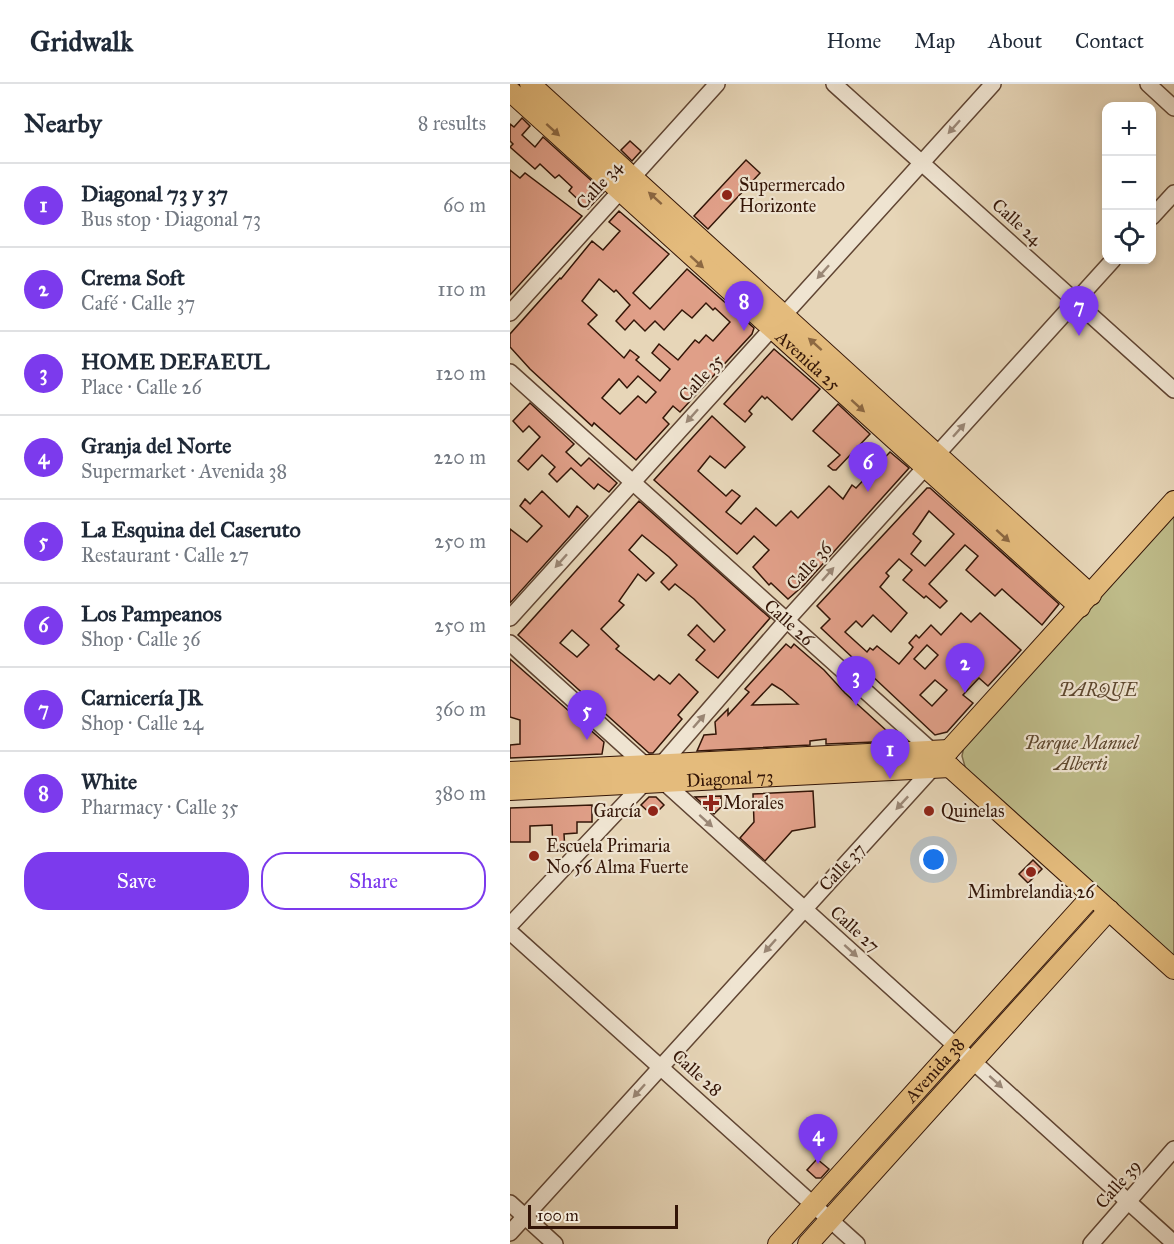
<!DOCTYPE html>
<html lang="en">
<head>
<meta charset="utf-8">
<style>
  :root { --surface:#fff; --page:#f6f6f7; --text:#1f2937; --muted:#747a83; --line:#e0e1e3; --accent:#7c3aed }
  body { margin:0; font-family:"IM FELL Great Primer",serif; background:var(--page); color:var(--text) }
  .controls { position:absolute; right:18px; top:18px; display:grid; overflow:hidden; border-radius:12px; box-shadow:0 3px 9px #0003 }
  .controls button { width:54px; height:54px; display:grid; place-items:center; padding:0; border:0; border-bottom:2px solid var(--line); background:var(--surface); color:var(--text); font:30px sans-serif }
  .scale { position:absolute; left:18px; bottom:15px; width:150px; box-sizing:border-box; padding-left:6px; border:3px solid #331507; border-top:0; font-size:16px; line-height:21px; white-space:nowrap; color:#331507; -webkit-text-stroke:4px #efe4d1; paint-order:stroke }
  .you { position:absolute; left:424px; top:776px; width:21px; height:21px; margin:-15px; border:4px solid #fff; border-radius:50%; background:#1a73e8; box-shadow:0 0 0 9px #1a73e833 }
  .badge { display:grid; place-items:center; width:39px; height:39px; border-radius:50%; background:var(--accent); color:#fff; font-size:20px; font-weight:700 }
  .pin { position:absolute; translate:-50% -50px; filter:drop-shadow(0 2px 3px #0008) }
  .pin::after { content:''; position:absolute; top:32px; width:21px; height:18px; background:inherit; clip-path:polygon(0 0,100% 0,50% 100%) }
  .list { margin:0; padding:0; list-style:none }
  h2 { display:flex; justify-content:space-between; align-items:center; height:78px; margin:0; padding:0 24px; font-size:26px }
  h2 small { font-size:20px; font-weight:400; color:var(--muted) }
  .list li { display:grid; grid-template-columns:39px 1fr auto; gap:18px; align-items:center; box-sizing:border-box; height:84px; padding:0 24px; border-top:2px solid var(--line) }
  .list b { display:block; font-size:22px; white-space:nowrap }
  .list p { margin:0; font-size:20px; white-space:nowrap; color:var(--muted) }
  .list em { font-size:20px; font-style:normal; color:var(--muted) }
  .actions { display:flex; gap:12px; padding:18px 24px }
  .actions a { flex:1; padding:14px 0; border:2px solid var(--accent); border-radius:24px; text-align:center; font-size:21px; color:var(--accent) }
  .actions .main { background:var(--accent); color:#fff }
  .icon { flex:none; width:33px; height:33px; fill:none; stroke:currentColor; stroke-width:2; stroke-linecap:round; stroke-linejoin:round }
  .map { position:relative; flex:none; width:664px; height:1160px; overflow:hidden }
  header { display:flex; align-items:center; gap:36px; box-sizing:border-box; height:84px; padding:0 30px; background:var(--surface); border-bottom:2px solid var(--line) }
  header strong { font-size:28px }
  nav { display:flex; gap:33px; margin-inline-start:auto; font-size:21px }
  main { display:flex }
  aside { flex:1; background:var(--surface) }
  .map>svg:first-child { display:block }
</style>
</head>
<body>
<header>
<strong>Gridwalk</strong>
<nav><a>Home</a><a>Map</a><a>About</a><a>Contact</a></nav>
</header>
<main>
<aside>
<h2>Nearby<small>8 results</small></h2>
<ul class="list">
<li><span class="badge">1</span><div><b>Diagonal 73 y 37</b><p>Bus stop · Diagonal 73</p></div><em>60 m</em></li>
<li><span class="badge">2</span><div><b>Crema Soft</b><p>Café · Calle 37</p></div><em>110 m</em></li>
<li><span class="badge">3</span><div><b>HOME DEFAEUL</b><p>Place · Calle 26</p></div><em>120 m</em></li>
<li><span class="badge">4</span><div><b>Granja del Norte</b><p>Supermarket · Avenida 38</p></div><em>220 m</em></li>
<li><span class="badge">5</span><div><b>La Esquina del Caseruto</b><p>Restaurant · Calle 27</p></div><em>250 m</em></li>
<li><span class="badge">6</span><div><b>Los Pampeanos</b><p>Shop · Calle 36</p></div><em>250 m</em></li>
<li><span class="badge">7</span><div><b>Carnicería JR</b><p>Shop · Calle 24</p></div><em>360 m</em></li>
<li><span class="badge">8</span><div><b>White</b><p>Pharmacy · Calle 35</p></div><em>380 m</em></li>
</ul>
<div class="actions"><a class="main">Save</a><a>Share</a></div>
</aside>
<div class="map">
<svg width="664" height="1160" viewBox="0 0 664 1160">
  <rect width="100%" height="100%" fill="#e7d6b8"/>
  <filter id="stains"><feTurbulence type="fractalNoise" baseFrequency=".00333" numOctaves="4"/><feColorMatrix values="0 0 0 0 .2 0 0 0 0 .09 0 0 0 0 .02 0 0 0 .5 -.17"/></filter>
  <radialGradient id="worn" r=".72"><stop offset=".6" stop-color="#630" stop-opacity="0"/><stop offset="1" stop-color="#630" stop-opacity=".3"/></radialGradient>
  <polygon fill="#bebb89" stroke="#786848" stroke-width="1.5" points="664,427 664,877 456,686 452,672 454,662"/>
  <g fill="#e09f88" stroke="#331507" stroke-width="1.5" fill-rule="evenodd">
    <polygon points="12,34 20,42 12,51 25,63 33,53 94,108 78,125 59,107 62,103 49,91 45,94 30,80 25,85 0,63 3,60 0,57 0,40 4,43"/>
    <polygon points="120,57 131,67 122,77 111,66"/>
    <polygon points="236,76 250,89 198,145 184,132"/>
    <polygon points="0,86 10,94 15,89 72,132 0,211"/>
    <path d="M109 127 159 170 123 209 140 225 177 185 244 244 242 250 170 328 163 322 153 334 159 340 126 376 84 339 82 342 20 285 0 263V250L50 194 51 195 82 157 93 166 110 147 99 138ZM89 195 104 208 106 206 120 221 106 237 115 246 124 236 135 247 145 237 154 246 172 226 182 234 196 219 203 226 205 224 220 238 203 257 196 251 189 259 185 256 168 276 149 260 142 269 160 285 150 297 126 276 129 273 120 266 114 274 78 240 87 231 72 217ZM128 292 146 308 136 319 128 312 110 330 92 314 109 295 117 304Z"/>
    <polygon points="264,265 310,305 282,336 257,313 255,315 252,312 239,327 242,330 235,338 214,320"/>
    <polygon points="20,319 64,360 56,368 71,382 79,374 107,399 99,408 88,400 84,405 61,384 47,398 39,390 45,383 32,371 18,386 8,377 30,353 19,342 13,348 3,337"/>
    <polygon points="328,320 360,350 326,386 323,386 318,382 330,371 303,347"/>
    <polygon points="202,332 235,363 215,384 200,372 188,387 216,412 222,406 230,412 216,428 231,440 246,424 266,442 281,427 288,434 319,402 333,415 342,401 346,404 380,368 399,384 294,501 278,515 261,499 259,501 243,483 259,466 244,452 227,470 144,396"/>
    <path d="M417 404H420L549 520 532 541 492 505 485 512 456 486 468 472 455 461 419 500 437 517 430 524 416 512 414 514 393 496 402 486 389 475 376 489 379 492 370 503 397 529 381 548 363 531 352 543 346 537 335 548 357 568 360 564 363 566 367 562 389 580 401 566 403 563 399 559 406 551 409 554 421 541 431 551 451 529 461 538 470 529 511 566 478 602 469 594 453 611 463 619 437 648 425 651 311 544 320 535 307 522ZM419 427 444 450 415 482 401 470 411 457 403 450ZM417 561 428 571 415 585 404 575ZM425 596 437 606 422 622 410 611Z"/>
    <polygon points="32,407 59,433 67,422 78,432 0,519 0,445 17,458 32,442 10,422 15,415 20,420"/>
    <path d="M129 417 260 534 208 594 186 576 195 566 178 551 187 541 204 558 215 546 184 515 165 500 159 506 151 498 167 481 159 473 132 451 119 466 144 489 136 497 128 490 109 517 114 521 91 545 109 562 106 565 144 596 149 591 160 600 169 590 188 608 168 631 172 635 143 669H139L8 551ZM62 546 79 561 67 573 50 559Z"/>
    <path d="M276 560 281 564 284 560 314 586 335 609 388 657 316 660V655L300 657V661L187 667 194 651 206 650 205 638 218 625V631L239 608 235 605ZM262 600 272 606 288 620 242 621Z"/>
    <polygon points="0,575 94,658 92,670 0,674 0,661 10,660 10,636 0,633"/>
    <polygon points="303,707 305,743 282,747 255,777 230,754 244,738 243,710"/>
    <polygon points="211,712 211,723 204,730 185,713"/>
    <polygon points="139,713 146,713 154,721 143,732 131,721"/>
    <polygon points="82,721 82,738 67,738 67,749 54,750 55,767 43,768 42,741 20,742 20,758 0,758 0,724"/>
    <polygon points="523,776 532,785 518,799 509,790"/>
    <polygon points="307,1075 319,1085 311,1094 306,1094 297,1086"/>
  </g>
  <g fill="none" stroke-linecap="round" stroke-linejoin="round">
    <defs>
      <g id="minor">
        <polyline points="324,0 664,306"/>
        <polyline points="638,0 664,24"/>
        <polyline points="642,133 664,109"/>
        <polyline points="0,229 207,0"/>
        <path id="s1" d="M0 288 431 675 0 1149"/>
        <polyline points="0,534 483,0"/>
        <polyline points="0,559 664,1159"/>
        <polyline points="0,841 151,681 276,537 603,176"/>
        <polyline points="0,848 347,1160"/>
        <polyline points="0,1119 45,1160"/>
        <polyline points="581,1160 664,1065"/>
      </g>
      <g id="major">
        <polyline points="20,0 581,511"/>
        <path id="s2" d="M0 7 570 523"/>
        <polyline points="664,417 431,675 664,885"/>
        <polyline points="0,688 439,666"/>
        <path id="s3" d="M0 706 440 683"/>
        <path id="s4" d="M268 1160 582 812"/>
        <polyline points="298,1160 599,826"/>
      </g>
    </defs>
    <use href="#minor" stroke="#604533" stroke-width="18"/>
    <use href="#major" stroke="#331507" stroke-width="22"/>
    <use href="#minor" stroke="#efe4d1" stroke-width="15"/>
    <use href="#major" stroke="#e4bb7c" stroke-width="20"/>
  </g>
  <defs><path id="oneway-solid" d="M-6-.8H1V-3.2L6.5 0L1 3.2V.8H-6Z" transform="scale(1.5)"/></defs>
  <g fill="#9a8776">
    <use href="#oneway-solid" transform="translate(444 43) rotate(132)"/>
    <use href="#oneway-solid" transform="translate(313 188) rotate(132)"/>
    <use href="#oneway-solid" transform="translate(182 332) rotate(132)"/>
    <use href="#oneway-solid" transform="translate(449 346) rotate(-48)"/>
    <use href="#oneway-solid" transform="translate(51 477) rotate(132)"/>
    <use href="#oneway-solid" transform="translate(318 490) rotate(-48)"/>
    <use href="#oneway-solid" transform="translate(189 637) rotate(-49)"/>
    <use href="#oneway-solid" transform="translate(392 719) rotate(133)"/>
    <use href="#oneway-solid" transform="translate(196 737) rotate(42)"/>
    <use href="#oneway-solid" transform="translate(260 862) rotate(132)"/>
    <use href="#oneway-solid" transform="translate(341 867) rotate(42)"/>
    <use href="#oneway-solid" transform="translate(486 998) rotate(42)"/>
    <use href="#oneway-solid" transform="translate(129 1007) rotate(132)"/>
  </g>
  <g fill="#8c6842">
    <use href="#oneway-solid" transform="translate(43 46) rotate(42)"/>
    <use href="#oneway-solid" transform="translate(145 114) rotate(-138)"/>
    <use href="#oneway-solid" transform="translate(187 178) rotate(42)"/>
    <use href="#oneway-solid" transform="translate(305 260) rotate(-138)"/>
    <use href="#oneway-solid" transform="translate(348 322) rotate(42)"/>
    <use href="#oneway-solid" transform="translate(493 452) rotate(42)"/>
  </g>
  <g fill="#8f2418" stroke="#efe4d1" stroke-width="2">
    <circle cx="217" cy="111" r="6"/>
    <path d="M198 710h6v6h6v6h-6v6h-6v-6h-6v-6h6z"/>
    <circle cx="143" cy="727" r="6"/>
    <circle cx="419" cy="727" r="6"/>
    <circle cx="24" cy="772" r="6"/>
    <circle cx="521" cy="788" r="6"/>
  </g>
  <g text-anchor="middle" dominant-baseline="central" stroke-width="4.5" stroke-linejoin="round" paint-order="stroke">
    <g font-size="18" fill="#331507" stroke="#efe4d1">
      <text transform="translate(89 101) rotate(-48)">Calle 34</text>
      <text transform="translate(507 138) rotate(42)">Calle 24</text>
      <text stroke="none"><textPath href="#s2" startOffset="402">Avenida 25</textPath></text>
      <text transform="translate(191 294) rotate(-48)">Calle 35</text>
      <text transform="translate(299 482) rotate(-48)">Calle 36</text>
      <text stroke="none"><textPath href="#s1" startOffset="375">Calle 26</textPath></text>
      <text stroke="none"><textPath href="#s3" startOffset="220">Diagonal 73</textPath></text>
      <text transform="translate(332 783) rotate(-47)">Calle 37</text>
      <text transform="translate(345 845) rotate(42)">Calle 27</text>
      <text stroke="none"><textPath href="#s4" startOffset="234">Avenida 38</textPath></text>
      <text transform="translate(187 989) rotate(42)">Calle 28</text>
      <text transform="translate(608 1100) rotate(-49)">Calle 39</text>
    </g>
    <g font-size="18" fill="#331507" stroke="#efe4d1" text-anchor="start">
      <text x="229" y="101">Supermercado<tspan x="229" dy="21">Horizonte</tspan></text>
      <text x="213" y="719">Morales</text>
      <text x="131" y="727" text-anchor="end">García</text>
      <text x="431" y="727">Quinelas</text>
      <text x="36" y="762">Escuela Primaria<tspan x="36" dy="21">No 56 Alma Fuerte</tspan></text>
      <text x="521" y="808" text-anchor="middle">Mimbrelandia 26</text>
    </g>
    <g font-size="18" font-style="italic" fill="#5d472e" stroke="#efe4d1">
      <text x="588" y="606">PARQUE</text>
      <text x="571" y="659">Parque Manuel<tspan x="571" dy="21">Alberti</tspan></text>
    </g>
  </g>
  <rect width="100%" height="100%" filter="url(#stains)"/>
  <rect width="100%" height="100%" fill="url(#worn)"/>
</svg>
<div class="controls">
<button>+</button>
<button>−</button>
<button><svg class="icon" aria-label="locate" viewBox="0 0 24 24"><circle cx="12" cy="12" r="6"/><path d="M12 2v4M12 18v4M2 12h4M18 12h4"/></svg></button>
</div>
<div class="scale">100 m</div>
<div class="you"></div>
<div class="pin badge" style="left:380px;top:695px">1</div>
<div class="pin badge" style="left:455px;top:609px">2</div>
<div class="pin badge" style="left:346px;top:622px">3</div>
<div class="pin badge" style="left:308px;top:1080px">4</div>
<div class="pin badge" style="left:77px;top:656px">5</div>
<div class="pin badge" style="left:358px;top:408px">6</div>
<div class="pin badge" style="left:569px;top:252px">7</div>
<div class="pin badge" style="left:234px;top:247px">8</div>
</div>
</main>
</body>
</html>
